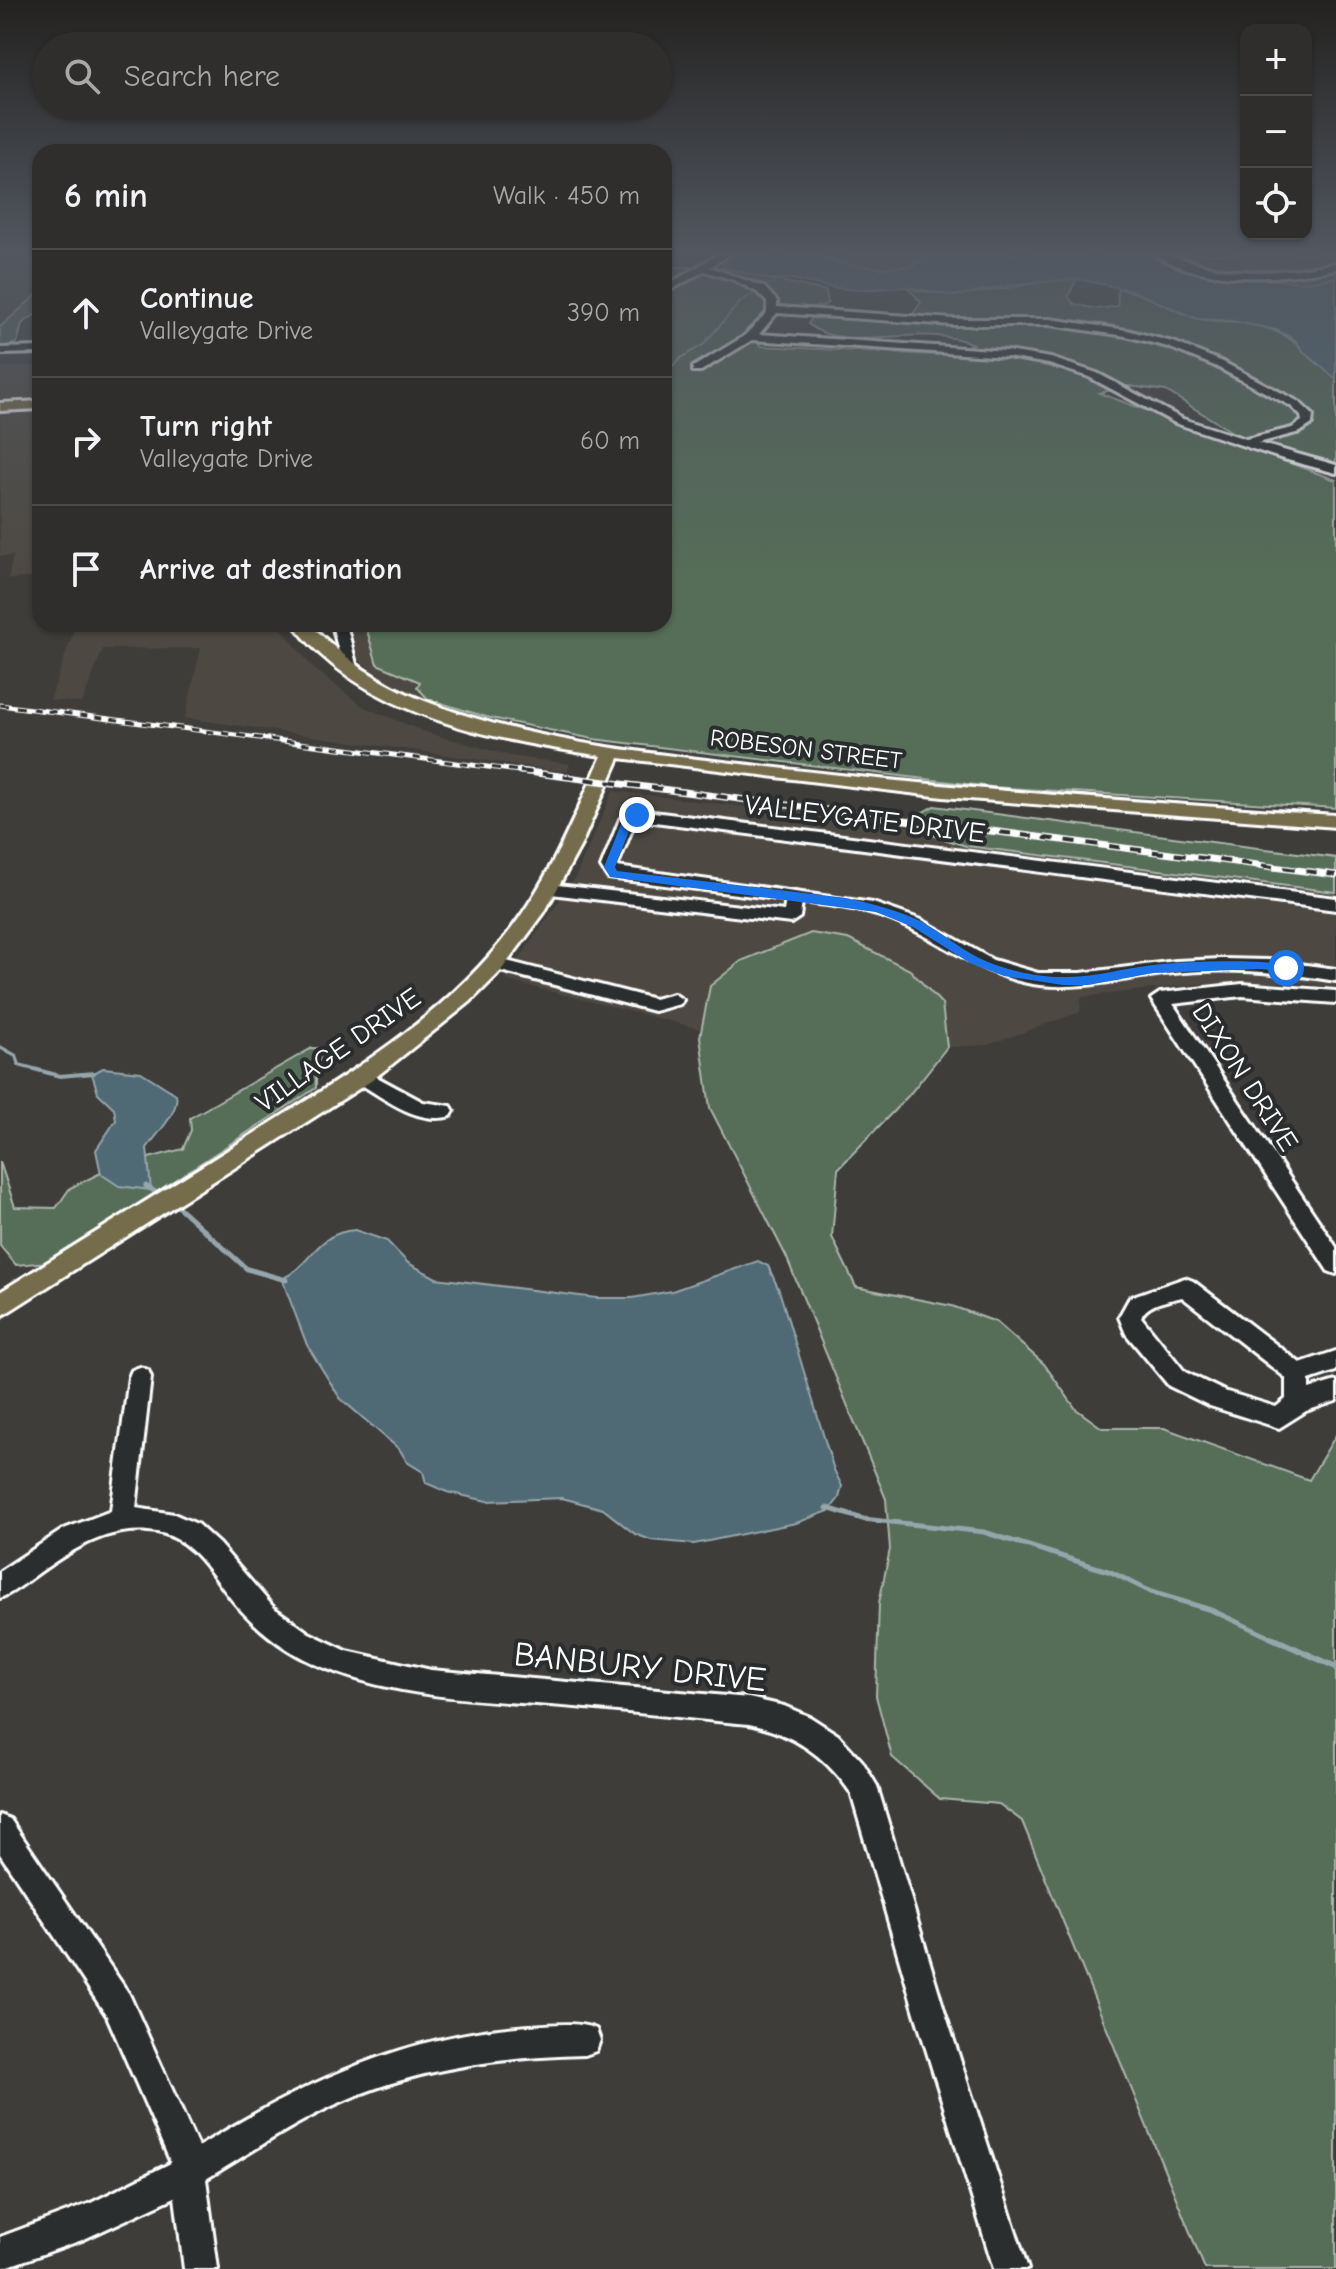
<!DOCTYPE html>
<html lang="en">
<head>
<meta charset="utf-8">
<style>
  :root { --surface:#2f2e2c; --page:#373634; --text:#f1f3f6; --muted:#a7a8a9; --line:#4a4a48 }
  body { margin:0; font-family:"Comic Neue",sans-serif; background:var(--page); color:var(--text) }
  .controls { position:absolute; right:24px; top:24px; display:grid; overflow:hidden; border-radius:16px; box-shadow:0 2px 6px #0004 }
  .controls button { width:72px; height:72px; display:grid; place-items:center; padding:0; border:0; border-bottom:2px solid var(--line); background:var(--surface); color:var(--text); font:40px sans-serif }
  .stop { position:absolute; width:24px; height:24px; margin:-18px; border:6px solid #1a73e8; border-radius:50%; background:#fff }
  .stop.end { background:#1a73e8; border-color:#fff; box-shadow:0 2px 8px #0008 }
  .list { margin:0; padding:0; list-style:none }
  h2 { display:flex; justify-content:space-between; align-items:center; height:104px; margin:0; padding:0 32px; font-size:34px }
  h2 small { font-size:26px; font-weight:400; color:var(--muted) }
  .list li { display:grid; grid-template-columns:52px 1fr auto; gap:24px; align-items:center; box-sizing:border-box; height:128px; padding:0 32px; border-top:2px solid var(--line) }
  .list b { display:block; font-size:30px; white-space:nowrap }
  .list p { margin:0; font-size:26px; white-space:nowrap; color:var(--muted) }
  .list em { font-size:26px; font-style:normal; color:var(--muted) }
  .icon { flex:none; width:44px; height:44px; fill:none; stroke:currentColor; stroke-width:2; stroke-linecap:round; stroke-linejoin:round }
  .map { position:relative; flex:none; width:1336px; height:2269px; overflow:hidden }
  .search { position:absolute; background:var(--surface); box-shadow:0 2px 6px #0004; left:32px; top:32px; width:640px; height:88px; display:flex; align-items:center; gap:20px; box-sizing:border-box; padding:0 28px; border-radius:44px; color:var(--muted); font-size:30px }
  .panel { position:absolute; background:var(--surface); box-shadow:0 2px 6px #0004; left:32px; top:144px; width:640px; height:488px; border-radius:24px }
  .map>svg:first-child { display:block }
</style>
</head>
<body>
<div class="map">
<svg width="1336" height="2269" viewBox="0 0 1336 2269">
  <rect width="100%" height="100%" fill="#3f3d3a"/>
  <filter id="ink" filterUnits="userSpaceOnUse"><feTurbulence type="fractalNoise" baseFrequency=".0125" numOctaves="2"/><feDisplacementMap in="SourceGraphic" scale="16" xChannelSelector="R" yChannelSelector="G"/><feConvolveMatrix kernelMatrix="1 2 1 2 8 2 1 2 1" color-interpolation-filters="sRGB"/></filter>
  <g filter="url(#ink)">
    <g fill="#4e4842">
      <polygon points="0,254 40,254 40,292 0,327"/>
      <polygon points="40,365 40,397 0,399 0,367"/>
      <polygon points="40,410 40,577 8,579 13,556 0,556 0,412"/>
      <polygon points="76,624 278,624 313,668 364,707 425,732 510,756 570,764 567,771 552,770 185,718 201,648 103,649 82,703 50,700"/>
      <polygon points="348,624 445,624 475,692 419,698 389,683 355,657"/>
      <polygon points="613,791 921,828 932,835 966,846 1336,892 1336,987 1291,982 1197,984 1081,997 1080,1012 987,1045 947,1047 942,1004 710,986 701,1029 505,980 575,878"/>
    </g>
    <g fill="#566d59" stroke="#aab6ac" stroke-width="2">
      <path d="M802 254H925L926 258C902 281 831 260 802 254Z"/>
      <polygon points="1146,254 1336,254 1336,277 1307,282 1234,278 1177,268"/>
      <path d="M664 267H718L826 291 828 303C815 312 800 304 785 307 771 309 757 321 746 330L761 346 936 355 973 344C921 321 843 355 808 324L812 318 885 320 913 314 921 302 907 287C959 304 1014 284 1066 278L1077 279 1068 296 1074 304 1097 309 1118 306 1117 288C1144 293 1167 308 1193 317 1208 323 1227 320 1243 322 1294 331 1300 349 1336 379V465L1286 452 1234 433 1166 391 1129 386 1099 393 1336 480V808L992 787 593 739 486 717 428 699 417 687 420 682 377 664 365 624H664Z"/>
      <polygon points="40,292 40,311 22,324 17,343 0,348 0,327"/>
      <polygon points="934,806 1336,858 1336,892 966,846 932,835 921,828 918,815"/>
      <polygon points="811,933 848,939 910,970 942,1004 947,1047 909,1095 838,1169 832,1237 856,1287 952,1306 996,1322 1044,1364 1076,1409 1102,1428 1164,1428 1309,1480 1336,1435 1336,2269 1205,2269 1022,1821 999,1804 940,1799 892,1757 876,1696 879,1603 890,1549 886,1499 786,1256 710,1108 700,1037 710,986 741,961"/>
      <polygon points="312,1048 333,1049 316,1065 316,1088 49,1262 16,1265 0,1246 0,1162 15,1207 56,1208 70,1188 111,1168 183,1149 191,1130 190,1118"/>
    </g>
    <g fill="#4f6a74" stroke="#95a6ac" stroke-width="2">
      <polygon points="740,254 810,255 836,263 881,268 911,266 926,259 925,254 1146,254 1177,268 1234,278 1307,282 1336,278 1336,379 1304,352 1294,339 1276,330 1232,321 1197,319 1131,290 1077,279 1016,284 955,296 907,287 857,290 828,287 792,279 767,279 724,267 723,264"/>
      <path d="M103 1068 141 1072 176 1094C180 1112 157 1133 147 1148L151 1190 119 1186 101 1174 96 1150 116 1120 114 1108 98 1093 92 1074Z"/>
      <path d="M355 1230 387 1241 408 1263 436 1278 596 1298H632L672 1291 758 1261 768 1266 779 1290 834 1470 842 1486 839 1498 829 1511 796 1523 694 1544 651 1540 635 1534 603 1509 562 1498 487 1501 447 1492 426 1483 423 1472 407 1462 400 1450 340 1398 307 1345 282 1279C313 1264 315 1233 355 1230Z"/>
    </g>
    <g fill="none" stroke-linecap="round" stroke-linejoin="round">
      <polyline stroke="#95a6ac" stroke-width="2" points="664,374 681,358 703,345 741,301 776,281 767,279"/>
      <polyline stroke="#95a6ac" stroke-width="4" points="0,1047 16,1056 19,1065 60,1076 94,1073"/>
      <g stroke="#95a6ac" stroke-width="5">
        <polyline points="146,1186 162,1196"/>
        <polyline points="174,1203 247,1269 286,1280"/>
        <polyline points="827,1508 863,1519 984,1532 1111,1572 1151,1592 1211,1610 1274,1639"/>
      </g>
      <polyline stroke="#95a6ac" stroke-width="6" points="1270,1637 1336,1667"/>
      <defs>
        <g id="minor">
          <path d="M718 254H730L710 267 764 287 777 301V307L953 319H1050L1127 330 1176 343 1223 362 1299 402 1313 415 1312 424 1300 432 1258 443 1336 465V473L1280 458 1175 423 1089 377 1049 364 1007 357 752 340 701 371H693V367L743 337 767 313V302L757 292 734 280 704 271 664 294V287ZM777 313 953 325H1050L1126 336 1168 347 1215 366 1291 406 1301 416 1302 421 1292 428 1246 439 1183 419 1097 373 1051 358 1007 351 759 334Z"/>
          <path d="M1154 254C1177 254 1199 266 1222 269 1260 275 1298 270 1336 263V269C1281 279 1204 286 1154 254Z"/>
          <polygon points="40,347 40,353 0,354 0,348"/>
          <polygon points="332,624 346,624 357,668 355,671 345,671 343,668"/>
          <path d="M637 810 1336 898V910L639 820 635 822 617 867 873 903 922 920 993 960 1038 973H1081L1176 961 1222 959 1268 960 1336 969V981C1282 972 1227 967 1173 973 1129 977 1084 990 1040 985 987 979 950 946 903 925 871 910 837 906 802 902L800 917 791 923 543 893 540 889 543 885 549 884 784 911 786 900 608 878 601 867 620 819Z"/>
          <polygon points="495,958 654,999 674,994 683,1000 680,1004 654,1011 489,968 486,964"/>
          <polygon points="1242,984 1336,991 1336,1003 1242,996 1173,1004 1336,1247 1336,1274 1328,1271 1151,999 1160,993"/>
          <path d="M362 1069 423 1102 451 1106 454 1111 451 1116C417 1126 383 1097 355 1081L352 1076 355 1071Z"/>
          <path d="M1185 1278 1193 1281 1300 1363 1336 1351V1371L1309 1380V1389L1336 1381V1401L1306 1411 1279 1428 1210 1406 1169 1386 1126 1334 1119 1317 1130 1297ZM1182 1297 1286 1378V1399L1276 1407 1224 1391 1185 1372 1141 1317C1148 1303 1167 1301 1182 1297Z"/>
          <path d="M140 1367 148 1370 151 1377 136 1508 174 1514 197 1524 219 1544 274 1608 309 1633 347 1651 431 1670 749 1698 784 1706 810 1717 838 1735 862 1761 877 1786 945 2013 1028 2269H994L915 2013 851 1793C825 1755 794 1734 749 1724 683 1718 616 1710 550 1705 468 1699 389 1697 313 1663 286 1651 260 1631 240 1609 215 1583 197 1539 157 1532 113 1524 75 1547 40 1572 27 1581 15 1592 0 1598V1571L64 1529 111 1511 129 1377 132 1370Z"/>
          <path d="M0 1815 10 1819 129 1994 198 2147C301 2084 406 2034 529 2026 551 2025 576 2021 596 2029L600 2040 596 2051 585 2055C499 2057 412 2069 334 2105 289 2126 248 2154 206 2179L218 2269H184L175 2197 82 2240 0 2269V2237L91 2203 171 2163 107 2016 0 1854Z"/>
        </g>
        <g id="major">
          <polygon points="40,401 40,409 0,411 0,403"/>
          <path d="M293 624H310C343 658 380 684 425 701 531 743 655 754 768 767 957 789 1146 803 1336 815V827L943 797 619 758 581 845 544 913 500 972 470 1002 371 1081 0 1317V1292C87 1238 175 1183 263 1128 353 1071 447 1015 512 928 551 876 575 815 602 756 495 740 362 716 293 624Z"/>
        </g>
      </defs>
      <use href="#minor" stroke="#fff" stroke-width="6"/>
      <use href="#major" stroke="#fff" stroke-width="6"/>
      <use href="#minor" fill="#2a2d2e" fill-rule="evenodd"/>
      <use href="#major" fill="#746c4b" fill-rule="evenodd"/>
      <defs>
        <polyline id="rail-far1" points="0,705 535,773"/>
        <polyline id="rail" points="520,771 1336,875"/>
      </defs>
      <use href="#rail-far1" stroke="#fff" stroke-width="5"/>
      <use href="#rail" stroke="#fff" stroke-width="7"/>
      <use href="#rail-far1" stroke="#2a2d2e" stroke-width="3" stroke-dasharray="8" stroke-linecap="butt"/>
      <use href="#rail" stroke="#2a2d2e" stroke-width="4" stroke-dasharray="11" stroke-linecap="butt"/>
    </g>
  </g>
  <linearGradient id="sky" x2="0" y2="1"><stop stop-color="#232220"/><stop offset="0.44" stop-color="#525760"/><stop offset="1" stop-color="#525760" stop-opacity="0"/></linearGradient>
  <rect width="1336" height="572" fill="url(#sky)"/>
  <path fill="#1a73e8" d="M637 812 642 815 633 821 615 867 617 871 846 898C872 904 898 910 922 922 942 933 959 948 979 958 1004 970 1040 978 1068 977 1097 977 1124 968 1153 965 1175 962 1278 957 1292 968L1286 972 1261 969 1153 973 1088 985H1063L1004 976 970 963 913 927 876 912 610 877 604 867 623 819Z"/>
  <g text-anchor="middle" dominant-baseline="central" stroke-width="8" stroke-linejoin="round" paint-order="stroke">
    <g font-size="24" fill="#fff" stroke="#2a2d2e">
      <text transform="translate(806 749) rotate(7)">ROBESON STREET</text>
    </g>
    <g font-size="28" fill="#fff" stroke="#2a2d2e">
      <text transform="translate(865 819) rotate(7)">VALLEYGATE DRIVE</text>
      <text transform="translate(338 1050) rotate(-35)">VILLAGE DRIVE</text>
      <text transform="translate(1245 1077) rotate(57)">DIXON DRIVE</text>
    </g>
    <g font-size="34" fill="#fff" stroke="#2a2d2e">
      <text transform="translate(640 1667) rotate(6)">BANBURY DRIVE</text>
    </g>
  </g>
</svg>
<div class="controls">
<button>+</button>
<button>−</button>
<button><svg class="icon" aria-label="locate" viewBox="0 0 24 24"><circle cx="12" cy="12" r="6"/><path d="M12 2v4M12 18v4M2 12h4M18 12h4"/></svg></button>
</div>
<div class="stop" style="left:1286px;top:968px"></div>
<div class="stop end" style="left:637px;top:815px"></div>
<div class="search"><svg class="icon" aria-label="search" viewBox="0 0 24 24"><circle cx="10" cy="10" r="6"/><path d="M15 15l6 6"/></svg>Search here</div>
<section class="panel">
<h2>6 min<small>Walk · 450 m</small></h2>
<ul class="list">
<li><svg class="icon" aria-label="ahead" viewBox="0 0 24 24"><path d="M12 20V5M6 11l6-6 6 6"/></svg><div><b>Continue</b><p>Valleygate Drive</p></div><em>390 m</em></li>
<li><svg class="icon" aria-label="right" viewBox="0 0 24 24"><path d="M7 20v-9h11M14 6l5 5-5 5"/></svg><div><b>Turn right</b><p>Valleygate Drive</p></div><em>60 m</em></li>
<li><svg class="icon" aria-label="arrive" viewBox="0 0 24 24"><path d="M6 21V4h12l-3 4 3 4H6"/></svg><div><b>Arrive at destination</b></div></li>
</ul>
</section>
</div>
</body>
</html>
